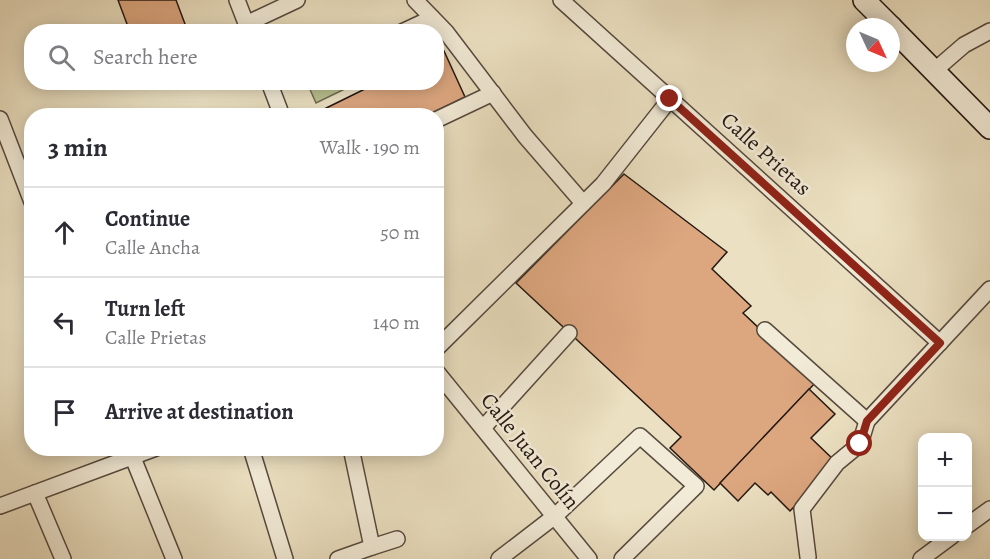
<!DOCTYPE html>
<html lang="en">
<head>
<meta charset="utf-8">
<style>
  :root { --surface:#fff; --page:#f2f2f3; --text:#2b2b33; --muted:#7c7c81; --line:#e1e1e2 }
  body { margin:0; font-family:Alegreya,serif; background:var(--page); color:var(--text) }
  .controls { position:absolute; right:18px; bottom:18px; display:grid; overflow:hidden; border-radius:12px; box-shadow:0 3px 15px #0003 }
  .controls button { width:54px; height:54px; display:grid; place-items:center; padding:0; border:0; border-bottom:2px solid var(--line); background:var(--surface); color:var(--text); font:30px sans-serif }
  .compass { position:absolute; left:846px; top:18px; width:54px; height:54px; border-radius:50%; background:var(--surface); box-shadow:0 3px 15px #0003; rotate:134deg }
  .stop { position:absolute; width:18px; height:18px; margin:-14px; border:4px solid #8f2418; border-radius:50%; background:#fff }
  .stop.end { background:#8f2418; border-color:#fff; box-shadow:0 2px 6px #0008 }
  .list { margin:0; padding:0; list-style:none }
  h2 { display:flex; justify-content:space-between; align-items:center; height:78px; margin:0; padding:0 24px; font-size:26px }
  h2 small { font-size:20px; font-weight:400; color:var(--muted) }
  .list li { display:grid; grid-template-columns:39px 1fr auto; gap:18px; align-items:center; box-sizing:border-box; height:90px; padding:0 24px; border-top:2px solid var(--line) }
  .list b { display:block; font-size:22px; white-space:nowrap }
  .list p { margin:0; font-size:20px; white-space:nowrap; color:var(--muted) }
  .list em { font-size:20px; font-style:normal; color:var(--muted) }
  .icon { flex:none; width:33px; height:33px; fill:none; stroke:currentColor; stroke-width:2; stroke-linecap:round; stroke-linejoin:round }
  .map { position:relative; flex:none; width:990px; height:559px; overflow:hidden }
  .search { position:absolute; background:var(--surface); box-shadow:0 3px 15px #0003; left:24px; top:24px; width:420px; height:66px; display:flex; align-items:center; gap:15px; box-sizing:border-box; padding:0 21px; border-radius:24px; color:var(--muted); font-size:22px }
  .panel { position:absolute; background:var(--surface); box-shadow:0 3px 15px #0003; left:24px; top:108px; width:420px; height:348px; border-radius:24px }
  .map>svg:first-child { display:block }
</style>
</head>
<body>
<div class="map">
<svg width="990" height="559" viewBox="0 0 990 559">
  <rect width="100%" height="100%" fill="#ebe0c1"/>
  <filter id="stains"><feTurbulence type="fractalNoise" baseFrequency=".00333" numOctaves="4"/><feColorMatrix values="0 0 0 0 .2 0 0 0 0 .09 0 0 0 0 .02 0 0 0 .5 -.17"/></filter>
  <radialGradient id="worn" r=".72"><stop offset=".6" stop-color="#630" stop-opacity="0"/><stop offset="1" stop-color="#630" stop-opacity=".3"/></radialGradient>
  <polygon fill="#bbc190" stroke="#706c51" stroke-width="1.5" points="313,83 313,82 357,83 316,103 308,85"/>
  <g fill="#dca67f" stroke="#241712" stroke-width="1.5">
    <polygon points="118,0 176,0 188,32 130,32"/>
    <polygon points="444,51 465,97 426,116 310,116 379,82 436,82 436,55"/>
    <polygon points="624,174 727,252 712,269 751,306 743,313 816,382 714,490 670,448 681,437 516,283"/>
    <polygon points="809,389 835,414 811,438 837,463 790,511 771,492 768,495 755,483 738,501 720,483"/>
  </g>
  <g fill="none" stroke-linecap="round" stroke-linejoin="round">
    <defs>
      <g id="street">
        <polyline points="237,0 249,31"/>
        <polyline points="415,0 446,32 525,136 583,203"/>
        <polyline points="561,0 940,343"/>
        <polyline points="246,24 297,0"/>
        <polyline points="402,32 432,18"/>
        <polyline points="934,71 964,45 990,31"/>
        <polyline points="269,82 282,116"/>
        <polyline points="0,119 32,202"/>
        <polyline points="436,120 493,93"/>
        <polyline points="765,330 867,421"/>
        <polyline points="436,349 603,184 670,99"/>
        <polyline points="436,371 589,559"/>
        <polyline points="483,428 569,333"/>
        <polyline points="129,448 174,559"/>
        <polyline points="251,448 285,559"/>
        <polyline points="35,493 63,559"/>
        <polyline points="0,506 156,448"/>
        <polyline points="968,525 990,509"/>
        <polyline points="372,547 397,539"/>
        <polyline points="808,557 802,509 837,463 860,444 867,421 990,289"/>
        <polyline points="338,559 372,547 351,448"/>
        <polyline points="499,559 555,516 640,436 696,486 622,559"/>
        <polyline points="921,559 952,536"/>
      </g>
      <g id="secondary">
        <polyline points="864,0 891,27"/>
        <polyline points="891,27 990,128"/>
      </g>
    </defs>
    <use href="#street" stroke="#56493e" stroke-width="18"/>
    <use href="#secondary" stroke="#241712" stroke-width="24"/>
    <use href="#street" stroke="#f2ebd7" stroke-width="15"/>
    <use href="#secondary" stroke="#f2ebd7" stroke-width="21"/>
  </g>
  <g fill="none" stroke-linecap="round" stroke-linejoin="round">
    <polyline stroke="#8f2418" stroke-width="8" points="670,99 940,343 867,421 860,444"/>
  </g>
  <g text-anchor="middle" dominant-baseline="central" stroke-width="5" stroke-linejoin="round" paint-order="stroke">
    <g font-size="22" fill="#241712" stroke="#f2ebd7">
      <text transform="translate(766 154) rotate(42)">Calle Prietas</text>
      <text transform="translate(530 451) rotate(51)">Calle Juan Colín</text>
    </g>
  </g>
  <rect width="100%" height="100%" filter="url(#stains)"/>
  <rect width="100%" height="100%" fill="url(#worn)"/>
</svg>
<div class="controls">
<button>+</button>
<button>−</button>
</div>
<svg class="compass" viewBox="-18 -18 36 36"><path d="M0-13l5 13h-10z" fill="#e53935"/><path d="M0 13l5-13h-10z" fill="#7c7c81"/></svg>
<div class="stop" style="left:860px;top:444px"></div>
<div class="stop end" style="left:670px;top:99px"></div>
<div class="search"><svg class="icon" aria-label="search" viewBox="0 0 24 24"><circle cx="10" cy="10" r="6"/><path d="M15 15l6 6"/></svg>Search here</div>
<section class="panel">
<h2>3 min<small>Walk · 190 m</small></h2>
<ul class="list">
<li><svg class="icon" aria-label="ahead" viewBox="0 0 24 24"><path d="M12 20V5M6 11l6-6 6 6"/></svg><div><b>Continue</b><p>Calle Ancha</p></div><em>50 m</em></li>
<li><svg class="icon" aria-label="left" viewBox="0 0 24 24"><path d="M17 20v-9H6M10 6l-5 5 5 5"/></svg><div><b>Turn left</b><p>Calle Prietas</p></div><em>140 m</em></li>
<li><svg class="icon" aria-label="arrive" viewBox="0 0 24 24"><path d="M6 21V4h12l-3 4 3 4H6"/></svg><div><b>Arrive at destination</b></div></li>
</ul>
</section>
</div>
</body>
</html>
